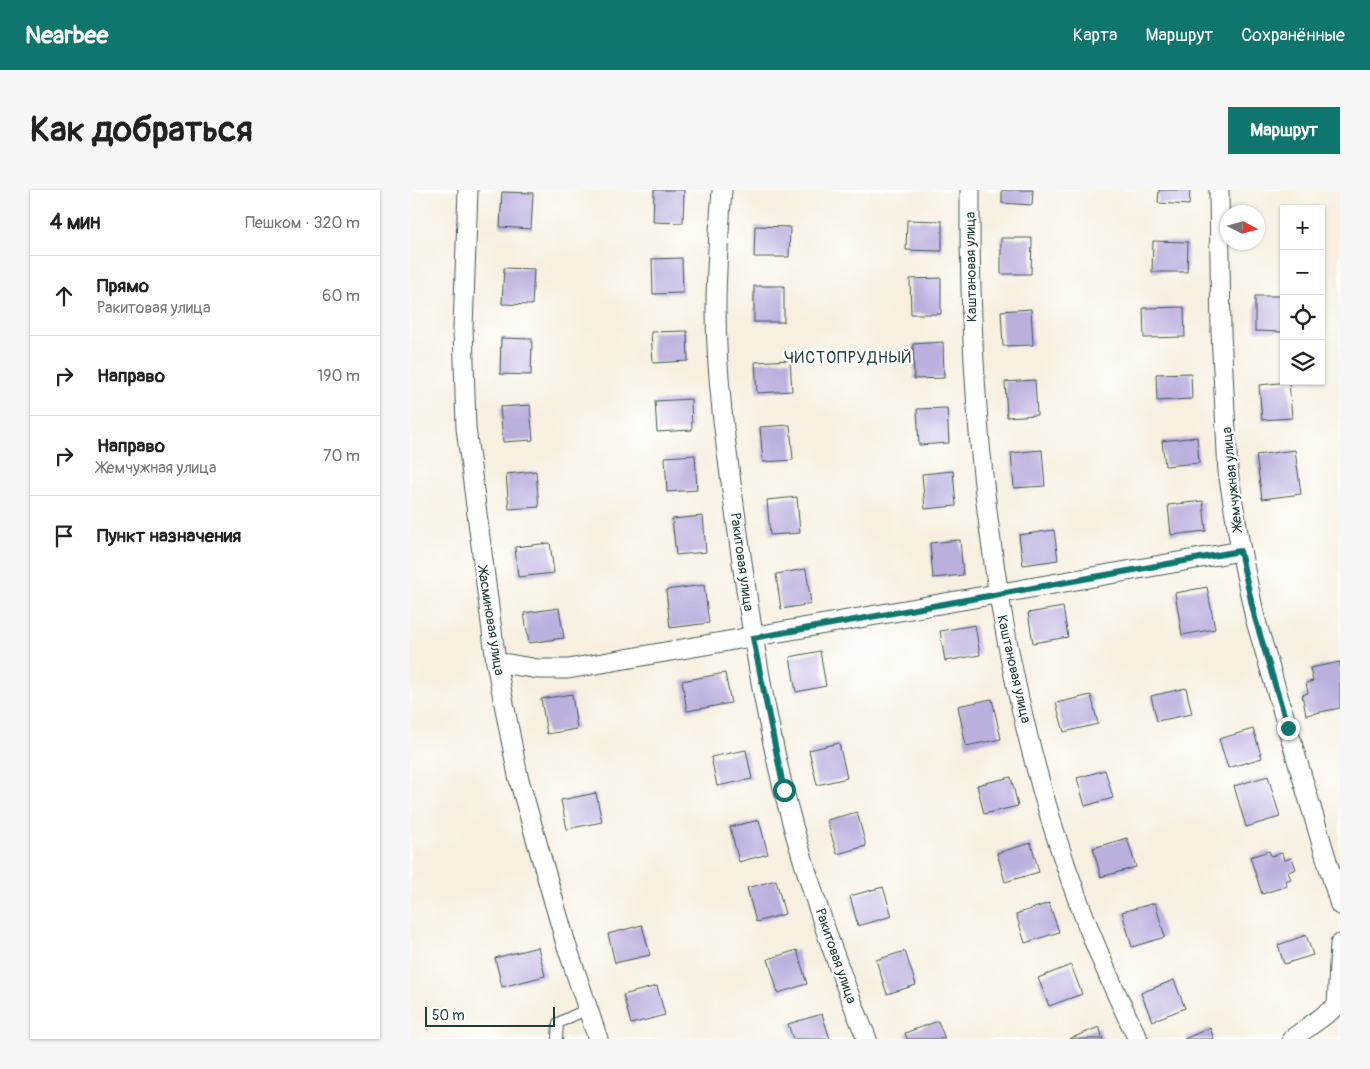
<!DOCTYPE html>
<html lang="ru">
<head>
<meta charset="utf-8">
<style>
  :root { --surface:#fff; --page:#f6f6f6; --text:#222; --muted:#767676; --line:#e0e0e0; --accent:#0f766e }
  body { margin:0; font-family:Pangolin,sans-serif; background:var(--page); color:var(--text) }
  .controls { position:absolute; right:15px; top:15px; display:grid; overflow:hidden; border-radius:0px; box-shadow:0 1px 4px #0004 }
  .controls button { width:45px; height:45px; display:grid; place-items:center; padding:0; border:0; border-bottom:1px solid var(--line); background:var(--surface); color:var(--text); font:25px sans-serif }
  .compass { position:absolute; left:810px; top:15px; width:45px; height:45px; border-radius:50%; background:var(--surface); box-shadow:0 1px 4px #0004; rotate:96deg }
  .scale { position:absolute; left:15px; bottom:12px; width:130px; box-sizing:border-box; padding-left:5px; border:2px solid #1f3d34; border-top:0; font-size:14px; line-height:18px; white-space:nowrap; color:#1f3d34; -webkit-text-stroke:4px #fff; paint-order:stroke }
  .stop { position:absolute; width:15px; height:15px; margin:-11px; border:4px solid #0f766e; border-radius:50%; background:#fff }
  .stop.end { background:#0f766e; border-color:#fff; box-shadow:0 1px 5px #0008 }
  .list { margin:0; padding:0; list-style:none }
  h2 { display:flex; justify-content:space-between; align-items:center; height:65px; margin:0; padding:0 20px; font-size:21px }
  h2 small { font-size:16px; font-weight:400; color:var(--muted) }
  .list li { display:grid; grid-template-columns:32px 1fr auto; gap:15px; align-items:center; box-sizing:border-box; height:80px; padding:0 20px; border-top:1px solid var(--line) }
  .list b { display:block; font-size:19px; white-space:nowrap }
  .list p { margin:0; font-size:16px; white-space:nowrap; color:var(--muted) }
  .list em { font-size:16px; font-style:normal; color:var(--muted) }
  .icon { flex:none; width:28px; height:28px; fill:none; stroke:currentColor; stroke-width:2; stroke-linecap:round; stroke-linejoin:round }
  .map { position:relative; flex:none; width:930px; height:849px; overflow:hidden; border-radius:0px }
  header { display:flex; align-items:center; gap:30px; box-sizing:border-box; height:70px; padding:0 25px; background:var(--accent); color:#fff }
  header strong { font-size:24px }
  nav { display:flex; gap:28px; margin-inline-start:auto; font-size:18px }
  .intro { display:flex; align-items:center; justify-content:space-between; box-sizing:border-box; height:120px; padding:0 30px }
  h1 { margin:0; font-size:35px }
  .button { padding:12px 22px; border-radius:0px; background:var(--accent); color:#fff; font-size:18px; font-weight:700 }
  main { display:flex; gap:30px; padding:0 30px }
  aside { flex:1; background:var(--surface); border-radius:0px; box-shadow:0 1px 4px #0004 }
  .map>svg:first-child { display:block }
</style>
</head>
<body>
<header>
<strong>Nearbee</strong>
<nav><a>Карта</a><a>Маршрут</a><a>Сохранённые</a></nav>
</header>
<div class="intro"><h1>Как добраться</h1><a class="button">Маршрут</a></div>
<main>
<aside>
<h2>4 мин<small>Пешком · 320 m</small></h2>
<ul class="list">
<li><svg class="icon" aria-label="ahead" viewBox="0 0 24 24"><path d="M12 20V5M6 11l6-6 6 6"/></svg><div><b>Прямо</b><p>Ракитовая улица</p></div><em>60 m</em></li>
<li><svg class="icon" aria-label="right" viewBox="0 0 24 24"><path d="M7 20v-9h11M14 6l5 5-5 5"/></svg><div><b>Направо</b></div><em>190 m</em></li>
<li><svg class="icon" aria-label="right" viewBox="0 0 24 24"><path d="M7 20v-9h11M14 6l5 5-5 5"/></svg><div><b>Направо</b><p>Жемчужная улица</p></div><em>70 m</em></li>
<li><svg class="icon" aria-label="arrive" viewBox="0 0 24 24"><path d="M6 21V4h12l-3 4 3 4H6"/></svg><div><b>Пункт назначения</b></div></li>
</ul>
</aside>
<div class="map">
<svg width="930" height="849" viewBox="0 0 930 849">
  <rect width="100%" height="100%" fill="#fff"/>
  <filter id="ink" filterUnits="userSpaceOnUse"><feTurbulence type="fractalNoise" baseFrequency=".02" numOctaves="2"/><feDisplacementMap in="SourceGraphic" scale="10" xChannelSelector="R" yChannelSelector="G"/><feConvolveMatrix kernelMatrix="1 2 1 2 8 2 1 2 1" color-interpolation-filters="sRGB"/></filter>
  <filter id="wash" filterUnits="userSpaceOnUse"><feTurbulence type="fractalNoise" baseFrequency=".0096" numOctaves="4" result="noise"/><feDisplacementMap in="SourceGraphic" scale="20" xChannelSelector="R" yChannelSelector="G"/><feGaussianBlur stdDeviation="1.12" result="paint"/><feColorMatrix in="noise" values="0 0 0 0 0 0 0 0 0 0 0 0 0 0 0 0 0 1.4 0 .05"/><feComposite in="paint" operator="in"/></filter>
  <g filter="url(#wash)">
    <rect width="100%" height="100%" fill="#f7f0e0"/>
    <g id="blocks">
      <g fill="#bbafde">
        <polygon points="244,0 274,0 273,33 243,32"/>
        <polygon points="592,0 623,0 622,15 592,13"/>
        <polygon points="749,0 780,0 779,15 748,13"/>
        <polygon points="92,2 123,3 121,39 90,37"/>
        <polygon points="497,30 532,31 532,61 496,60"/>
        <polygon points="345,36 380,37 379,67 344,67"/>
        <polygon points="591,48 622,48 621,84 591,84"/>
        <polygon points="743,51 778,52 777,82 742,82"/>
        <polygon points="272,68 273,103 243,104 242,69"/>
        <polygon points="94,78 124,79 122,115 92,114"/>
        <polygon points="531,88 531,124 501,124 500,89"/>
        <rect x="344" y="96" width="30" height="36"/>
        <polygon points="845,106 874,106 874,142 845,141"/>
        <polygon points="774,117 775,147 734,148 733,118"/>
        <polygon points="621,119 623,155 593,156 591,121"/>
        <polygon points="277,141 278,171 243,173 241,142"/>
        <polygon points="91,148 122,149 121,185 90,184"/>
        <polygon points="533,152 534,188 504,189 503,154"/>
        <polygon points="380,170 382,201 347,203 345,172"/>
        <polygon points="781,183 782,209 747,211 746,184"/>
        <polygon points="625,190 627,225 597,227 595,192"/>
        <polygon points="879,192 882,228 852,230 849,195"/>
        <polygon points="281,209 282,240 247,242 245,211"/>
        <polygon points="120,215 123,250 93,252 90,217"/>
        <polygon points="537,218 539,253 509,255 507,219"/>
        <polygon points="380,235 383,270 353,272 350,237"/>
        <polygon points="787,247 789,273 755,276 752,251"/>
        <polygon points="632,260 635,296 604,298 601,263"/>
        <polygon points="885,260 891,304 852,309 846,265"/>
        <polygon points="285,265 287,300 257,302 255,267"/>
        <polygon points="126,281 129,317 99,319 96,284"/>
        <polygon points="543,281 546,316 515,319 512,284"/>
        <polygon points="387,307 390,343 360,345 357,310"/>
        <polygon points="793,311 796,341 761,345 758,315"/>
        <polygon points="293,326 296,362 266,365 262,329"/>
        <polygon points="644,340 648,370 613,375 609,345"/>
        <polygon points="550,350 553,385 523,388 520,353"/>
        <polygon points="140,353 144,383 108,387 105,357"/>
        <polygon points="396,379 401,414 371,419 366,384"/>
        <polygon points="294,395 299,433 260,438 256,400"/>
        <polygon points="797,397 805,439 772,445 765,403"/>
        <polygon points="653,417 658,447 623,453 618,423"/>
        <polygon points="149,418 154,448 119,453 114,423"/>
        <polygon points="565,435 570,465 535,471 530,441"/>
        <polygon points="410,461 416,496 386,502 380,467"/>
        <polygon points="930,472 930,518 896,525 892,505 898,503 896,493 903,491 900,478"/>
        <polygon points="315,483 321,513 277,521 272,491"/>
        <polygon points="776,498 782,524 747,531 741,506"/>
        <polygon points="162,504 167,539 137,544 131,509"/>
        <polygon points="681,505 688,534 654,542 646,513"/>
        <polygon points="582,509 591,549 556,556 548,516"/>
        <polygon points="843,539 852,568 818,578 809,549"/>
        <polygon points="429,553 437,588 407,595 399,560"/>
        <polygon points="336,560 342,589 307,596 301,567"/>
        <polygon points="695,580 703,608 675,616 667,588"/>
        <polygon points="858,586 870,627 836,637 824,596"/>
        <polygon points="601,587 608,616 574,624 567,595"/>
        <polygon points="186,603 192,632 157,639 151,610"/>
        <polygon points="447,622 456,656 427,664 417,630"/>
        <polygon points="349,630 358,664 329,672 320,637"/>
        <polygon points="717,648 726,677 691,687 683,658"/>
        <polygon points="621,653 629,682 595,692 587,663"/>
        <polygon points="859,661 861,666 872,663 874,670 882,668 886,679 878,682 881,689 875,691 877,696 852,704 840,667"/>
        <polygon points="366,690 375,724 346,732 337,698"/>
        <polygon points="473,697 482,726 448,736 440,706"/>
        <polygon points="639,713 649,742 615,753 606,724"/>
        <polygon points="745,713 755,747 722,757 712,722"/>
        <polygon points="232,735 240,765 205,773 198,744"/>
        <polygon points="896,745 903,765 874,774 868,755"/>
        <polygon points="128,757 135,786 92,797 85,768"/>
        <polygon points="387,760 397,794 368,803 358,769"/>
        <polygon points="495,761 506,795 477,804 466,770"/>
        <polygon points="661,775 672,804 639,816 628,788"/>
        <polygon points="764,790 775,818 742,831 731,803"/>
        <polygon points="247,796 255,825 221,834 213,805"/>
        <polygon points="412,824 420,849 383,849 378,834"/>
        <polygon points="528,831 535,849 497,849 495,843"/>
        <polygon points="689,837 693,849 659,849"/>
        <polygon points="800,838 804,849 774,849"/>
      </g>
    </g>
  </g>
  <g filter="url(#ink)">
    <use href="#blocks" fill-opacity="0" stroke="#3f584e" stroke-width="1"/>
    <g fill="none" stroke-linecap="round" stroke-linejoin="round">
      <defs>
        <polyline id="lane" points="147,849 148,833 177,819"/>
        <g id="street">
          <polyline points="58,0 53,138 56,238 86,472 108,586 156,754 188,849"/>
          <path d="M312 0C309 39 306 78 306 118 306 201 320 283 331 365 345 463 361 564 390 660 409 724 431 787 457 849"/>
          <path d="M560 0C558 289 597 588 728 849"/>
          <polyline points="809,0 811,142 818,282 831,361 845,428 930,715"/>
          <polyline points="86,472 128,479 158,479 831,361"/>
          <polyline points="882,849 927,816 930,754"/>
        </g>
      </defs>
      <use href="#lane" stroke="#3f584e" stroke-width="12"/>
      <use href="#street" stroke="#3f584e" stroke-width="21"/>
      <use href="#lane" stroke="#fff" stroke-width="10"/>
      <use href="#street" stroke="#fff" stroke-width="19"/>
    </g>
  </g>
  <g fill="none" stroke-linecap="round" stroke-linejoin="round" filter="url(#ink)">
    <polyline stroke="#0f766e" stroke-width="6" points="374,600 343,448 830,361 845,428 878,538"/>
  </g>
  <g text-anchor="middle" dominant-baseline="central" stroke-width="5" stroke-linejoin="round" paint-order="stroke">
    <g font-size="14" fill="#1f3d34" stroke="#fff">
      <text transform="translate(561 77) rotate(-91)">Каштановая улица</text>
      <text transform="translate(822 289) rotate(-96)">Жемчужная улица</text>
      <text transform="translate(332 372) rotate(82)">Ракитовая улица</text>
      <text transform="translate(81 431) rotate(81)">Жасминовая улица</text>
      <text transform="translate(604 479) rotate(77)">Каштановая улица</text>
      <text transform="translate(426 766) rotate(71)">Ракитовая улица</text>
    </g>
    <g font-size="16" letter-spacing="1" fill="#1f3d34" stroke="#fff">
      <text x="438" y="168">ЧИСТОПРУДНЫЙ</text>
    </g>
  </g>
</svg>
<div class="controls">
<button>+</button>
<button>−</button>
<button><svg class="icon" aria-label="locate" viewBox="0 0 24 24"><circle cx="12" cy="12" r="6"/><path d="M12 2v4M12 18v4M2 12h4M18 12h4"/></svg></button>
<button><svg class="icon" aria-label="layers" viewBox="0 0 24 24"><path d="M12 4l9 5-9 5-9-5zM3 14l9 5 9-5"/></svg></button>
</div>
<svg class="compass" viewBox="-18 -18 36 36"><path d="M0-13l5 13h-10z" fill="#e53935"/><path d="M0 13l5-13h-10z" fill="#767676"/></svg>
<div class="scale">50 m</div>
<div class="stop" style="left:374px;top:600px"></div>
<div class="stop end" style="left:878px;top:538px"></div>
</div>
</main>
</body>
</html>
